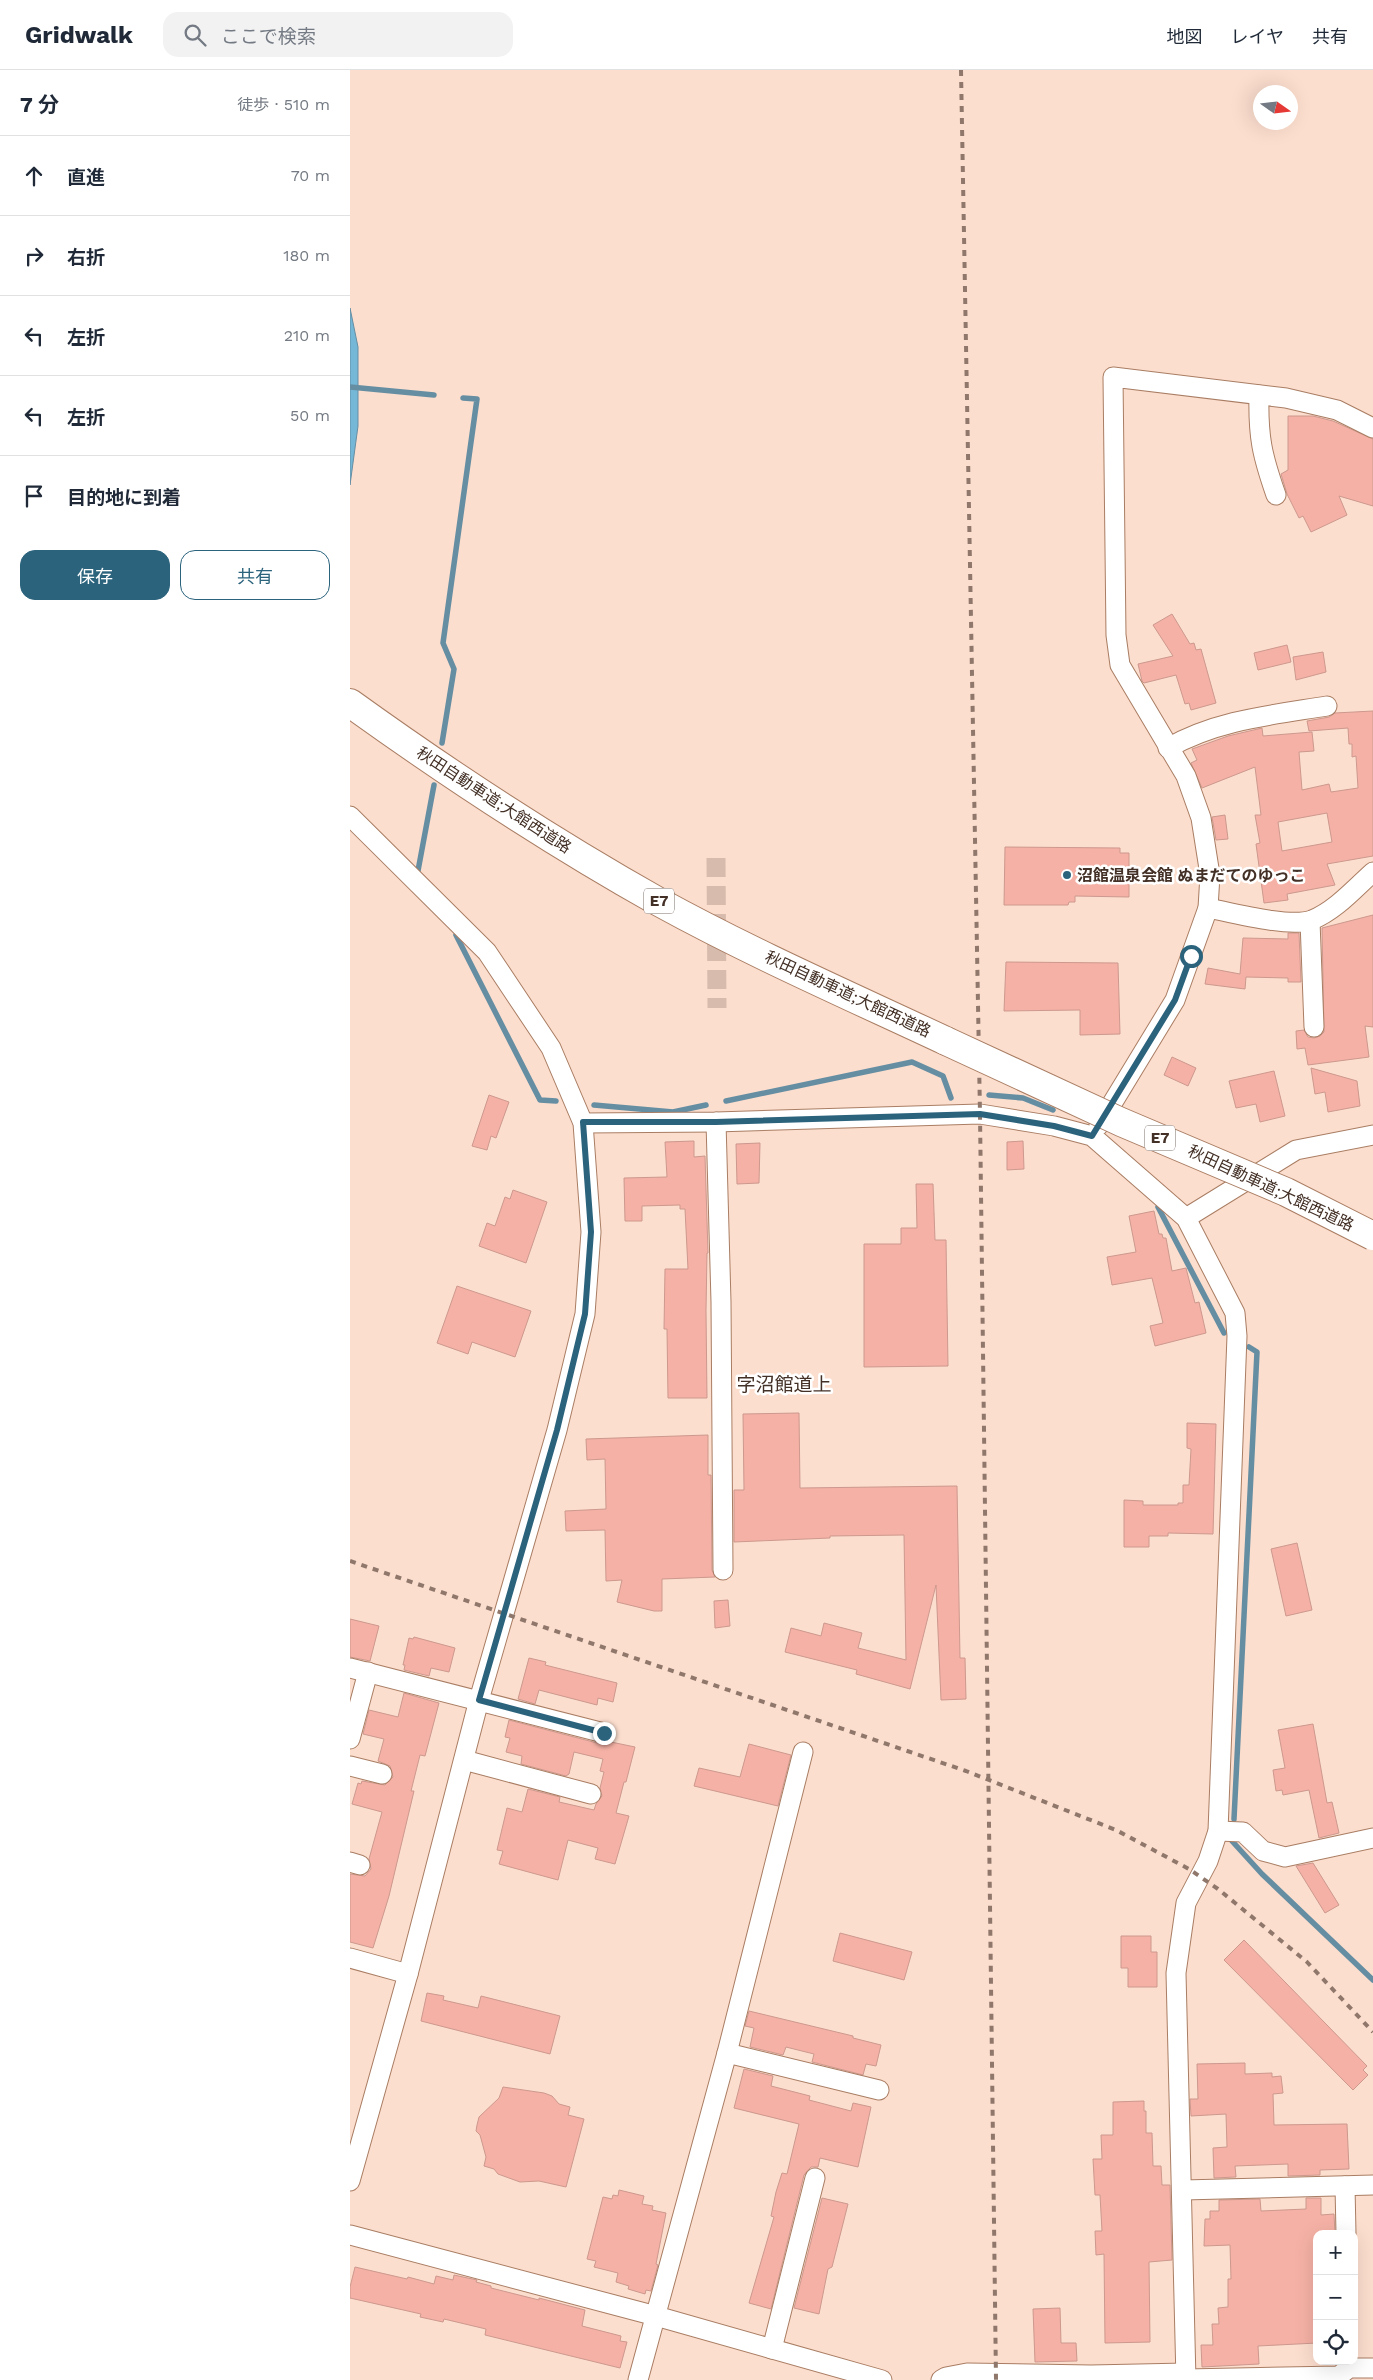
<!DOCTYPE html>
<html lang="ja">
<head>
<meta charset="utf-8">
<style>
  :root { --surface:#fff; --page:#f2f2f3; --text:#1f2937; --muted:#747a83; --line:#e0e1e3; --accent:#2b637d }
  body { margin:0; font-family:"Work Sans","Noto Sans JP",sans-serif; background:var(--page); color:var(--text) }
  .controls { position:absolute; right:15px; bottom:15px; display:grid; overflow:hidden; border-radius:10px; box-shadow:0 5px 20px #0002 }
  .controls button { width:45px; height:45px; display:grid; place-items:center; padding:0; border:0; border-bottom:1px solid var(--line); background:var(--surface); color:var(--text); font:25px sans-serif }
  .compass { position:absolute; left:903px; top:15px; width:45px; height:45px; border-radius:50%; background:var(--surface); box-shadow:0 5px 20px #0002; rotate:104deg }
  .stop { position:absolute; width:15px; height:15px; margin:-11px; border:4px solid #2b637d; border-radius:50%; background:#fff }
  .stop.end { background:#2b637d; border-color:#fff; box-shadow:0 1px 5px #0008 }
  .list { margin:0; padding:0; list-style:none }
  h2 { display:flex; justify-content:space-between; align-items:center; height:65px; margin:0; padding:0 20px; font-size:21px }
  h2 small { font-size:16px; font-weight:400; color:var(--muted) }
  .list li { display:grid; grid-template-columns:32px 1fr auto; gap:15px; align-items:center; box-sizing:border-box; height:80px; padding:0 20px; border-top:1px solid var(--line) }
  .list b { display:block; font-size:19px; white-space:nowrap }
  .list em { font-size:16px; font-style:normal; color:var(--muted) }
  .actions { display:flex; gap:10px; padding:15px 20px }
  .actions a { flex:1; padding:11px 0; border:1px solid var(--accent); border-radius:15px; text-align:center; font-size:18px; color:var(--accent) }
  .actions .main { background:var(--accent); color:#fff }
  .icon { flex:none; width:28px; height:28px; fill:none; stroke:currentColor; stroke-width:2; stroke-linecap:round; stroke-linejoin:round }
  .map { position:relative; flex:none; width:1023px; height:2310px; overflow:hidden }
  header { display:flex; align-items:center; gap:30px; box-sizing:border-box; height:70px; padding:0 25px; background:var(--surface); border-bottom:1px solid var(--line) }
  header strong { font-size:24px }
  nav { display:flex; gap:28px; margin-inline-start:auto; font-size:18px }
  .search { width:350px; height:45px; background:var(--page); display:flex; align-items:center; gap:12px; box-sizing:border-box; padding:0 18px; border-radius:15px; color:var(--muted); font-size:19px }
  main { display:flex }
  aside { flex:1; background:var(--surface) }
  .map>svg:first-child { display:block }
</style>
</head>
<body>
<header>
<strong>Gridwalk</strong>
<div class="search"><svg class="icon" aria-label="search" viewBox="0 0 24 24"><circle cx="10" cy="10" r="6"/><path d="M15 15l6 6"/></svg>ここで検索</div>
<nav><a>地図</a><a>レイヤ</a><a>共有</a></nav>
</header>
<main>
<aside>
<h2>7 分<small>徒歩 · 510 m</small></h2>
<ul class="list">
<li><svg class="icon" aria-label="ahead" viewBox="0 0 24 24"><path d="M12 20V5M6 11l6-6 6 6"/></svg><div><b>直進</b></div><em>70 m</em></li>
<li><svg class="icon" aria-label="right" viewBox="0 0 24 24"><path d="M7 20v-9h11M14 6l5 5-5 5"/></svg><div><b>右折</b></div><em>180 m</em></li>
<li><svg class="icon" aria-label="left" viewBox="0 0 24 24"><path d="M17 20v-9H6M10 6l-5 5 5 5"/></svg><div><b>左折</b></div><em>210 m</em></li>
<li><svg class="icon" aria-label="left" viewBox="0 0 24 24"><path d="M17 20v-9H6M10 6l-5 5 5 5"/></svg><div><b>左折</b></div><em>50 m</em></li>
<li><svg class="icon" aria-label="arrive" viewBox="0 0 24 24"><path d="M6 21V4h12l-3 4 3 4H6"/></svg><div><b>目的地に到着</b></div></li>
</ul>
<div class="actions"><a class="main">保存</a><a>共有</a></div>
</aside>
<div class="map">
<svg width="1023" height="2310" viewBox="0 0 1023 2310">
  <rect width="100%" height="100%" fill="#fcdece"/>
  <polygon fill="#75b7d7" stroke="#668ea2" points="0,238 8,277 8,356 0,415"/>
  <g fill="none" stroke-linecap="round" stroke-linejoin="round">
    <g stroke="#668ea2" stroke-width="5.5">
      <polyline points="0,317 84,325"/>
      <polyline points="92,673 104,599 93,573 127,329 113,328"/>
      <polyline points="67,806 84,715"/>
      <polyline points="106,865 190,1030 206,1031"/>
      <polyline points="639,1025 673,1028 703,1040"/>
      <polyline points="376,1031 562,992 593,1006 601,1028"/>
      <polyline points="244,1035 323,1042 356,1035"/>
      <polyline points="808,1137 874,1263"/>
      <polyline points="884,1749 907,1282 899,1277"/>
      <polyline points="882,1771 912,1804 1023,1910"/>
    </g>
  </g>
  <g fill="#f5b1a5" stroke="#cd988e" fill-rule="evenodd">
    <polygon points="938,346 963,346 983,351 1023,369 1023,436 989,426 997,445 961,462 953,446 949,448 937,424 931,404 938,400"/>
    <polygon points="822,544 840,574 844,573 846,580 851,579 866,633 841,640 839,633 835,634 826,605 794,613 792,611 788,594 823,586 803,555"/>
    <polygon points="937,575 941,592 908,600 904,583"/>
    <polygon points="973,582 976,602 946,610 943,587"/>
    <path d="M1023 641V786L977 794 985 815 937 824 938 830 914 833 906 774 910 773 905 745H911L905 697 852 718 841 693 847 690 842 679 878 666 912 658 913 666 962 662 964 681 949 682 952 720 979 714 981 722 1008 718 1006 686 1002 687V674H999L998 658 959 661 957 651 979 647 985 643ZM977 743 982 772 932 781 928 752Z"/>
    <polygon points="875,745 878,769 866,770 862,747"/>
    <polygon points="655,777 770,778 770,783 779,783 779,827 725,826 725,832 719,832 718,835 654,835"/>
    <polygon points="1023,845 1023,957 1015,956 1019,987 958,995 955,978 947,979 946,961 954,960 958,967 964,968 970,966 974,962 972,858"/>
    <polygon points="938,863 949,863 951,912 938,912 938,908 896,907 895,919 855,914 858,898 890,904 893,868 938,869"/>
    <polygon points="656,892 768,893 770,964 730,965 730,940 654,941"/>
    <polygon points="822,987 846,998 838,1016 814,1005"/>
    <polygon points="961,998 1007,1011 1010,1036 978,1042 975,1022 965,1024"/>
    <polygon points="924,1001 935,1046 910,1052 906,1034 886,1038 879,1011"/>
    <polygon points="139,1025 159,1032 146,1068 141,1066 137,1080 122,1076"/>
    <polygon points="344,1071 344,1087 355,1086 358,1183 357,1183 356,1241 357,1328 318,1328 317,1259 314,1259 315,1199 338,1199 335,1139 330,1139 330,1135 292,1136 292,1151 275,1151 274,1108 317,1107 315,1072"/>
    <polygon points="673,1071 674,1099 657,1100 657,1072"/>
    <polygon points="410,1073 409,1113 387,1114 386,1074"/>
    <polygon points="566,1114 583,1114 585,1170 596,1170 598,1296 514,1297 514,1174 551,1174 551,1158 567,1158"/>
    <polygon points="163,1120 197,1132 176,1193 129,1176 137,1153 145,1156 155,1127 160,1129"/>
    <polygon points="804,1141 809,1164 812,1164 813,1168 816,1168 822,1201 836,1198 845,1233 849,1232 856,1263 805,1276 800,1256 813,1253 802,1208 762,1215 757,1187 786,1182 779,1146"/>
    <polygon points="107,1216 181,1241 165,1287 122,1272 118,1284 87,1273"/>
    <polygon points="449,1343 450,1418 607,1416 610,1588 615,1588 616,1629 591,1630 586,1515 560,1619 506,1604 507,1600 435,1582 441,1558 471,1566 474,1553 512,1563 508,1578 556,1590 554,1465 480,1466 480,1468 384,1472 384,1420 394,1420 393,1344"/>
    <polygon points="837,1353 866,1354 863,1464 818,1463 818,1466 799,1466 799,1477 774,1477 774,1430 793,1431 793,1435 828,1435 828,1433 833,1433 833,1415 839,1415 841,1379 837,1378"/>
    <polygon points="358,1365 358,1405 361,1405 362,1500 365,1507 312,1509 312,1541 304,1541 267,1532 272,1510 256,1511 255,1460 216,1461 215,1441 256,1439 255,1389 237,1390 236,1369"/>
    <polygon points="947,1473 962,1540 936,1546 921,1479"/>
    <polygon points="378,1530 380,1556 365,1558 364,1531"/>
    <polygon points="0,1549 29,1556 20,1591 0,1587"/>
    <polygon points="64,1567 105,1578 99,1602 81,1598 79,1606 54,1600 55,1595 53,1595 59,1568 63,1569"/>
    <polygon points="179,1588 196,1592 195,1595 267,1613 263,1632 248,1628 247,1635 189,1620 185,1634 168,1629"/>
    <polygon points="54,1623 89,1633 75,1686 70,1685 61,1721 64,1721 39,1826 23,1878 0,1872 0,1804 15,1806 21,1799 19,1789 32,1742 2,1734 8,1713 11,1714 12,1711 35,1715 43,1707 40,1696 28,1691 34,1669 13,1664 19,1640 48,1647"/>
    <polygon points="159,1650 251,1674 261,1672 285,1677 276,1712 274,1712 266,1743 279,1746 265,1794 245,1789 248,1778 218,1770 208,1810 149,1794 153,1781 147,1780 157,1738 172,1742 178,1719 210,1727 209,1732 244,1740 246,1734 252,1726 250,1718 254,1702 250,1701 253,1689 224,1682 219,1704 216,1706 171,1694 172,1686 156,1682 160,1668 155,1667"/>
    <polygon points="963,1654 977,1733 982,1732 989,1763 969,1768 959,1720 933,1725 932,1720 926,1721 923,1700 935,1698 928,1660"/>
    <polygon points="399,1674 441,1685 428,1736 344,1716 349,1698 390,1707"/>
    <polygon points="963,1793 989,1835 975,1843 946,1796"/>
    <polygon points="490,1863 562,1882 554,1910 483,1891"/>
    <polygon points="771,1866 801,1866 801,1882 807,1882 807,1917 778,1917 778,1898 771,1898"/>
    <polygon points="894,1870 1017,1996 1013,2000 1018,2005 1003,2020 874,1890"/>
    <polygon points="77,1923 94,1926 93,1930 128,1938 131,1926 210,1946 200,1984 71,1951"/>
    <polygon points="399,1941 503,1966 503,1968 531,1975 526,1996 516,1994 513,2005 462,1992 464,1984 436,1977 433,1985 400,1977 404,1958 395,1956"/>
    <polygon points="895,1993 895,2004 922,2003 922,2007 931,2006 933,2023 923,2024 924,2055 997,2054 999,2099 970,2100 970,2105 938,2106 938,2094 885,2096 886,2107 864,2108 863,2078 877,2077 876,2044 841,2046 840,2029 848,2029 847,1994"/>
    <polygon points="394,1999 423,2006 421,2016 460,2026 459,2030 501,2041 503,2033 521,2037 508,2097 470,2088 468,2097 461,2097 454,2105 421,2239 399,2233 424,2147 421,2146 426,2122 432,2103 437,2104 449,2054 384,2038"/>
    <polygon points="153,2017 194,2023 202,2026 209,2034 220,2037 218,2045 234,2049 216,2117 189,2111 170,2112 148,2104 144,2099 134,2096 136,2087 130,2065 126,2061 127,2055 129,2047 149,2028"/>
    <polygon points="794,2031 794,2041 796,2041 796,2063 802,2063 803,2096 811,2096 812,2115 820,2115 822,2190 799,2192 800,2272 755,2273 754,2184 746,2185 745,2161 752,2161 750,2125 745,2125 743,2089 752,2089 751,2065 763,2065 763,2032"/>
    <polygon points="269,2120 294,2126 292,2134 303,2136 302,2140 316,2143 306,2194 308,2195 301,2221 296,2220 295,2224 278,2219 279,2216 266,2212 268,2203 244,2197 246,2191 237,2189 253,2127 262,2129 263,2125 268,2126"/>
    <polygon points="472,2128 498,2134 482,2197 478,2199 469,2244 444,2238"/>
    <polygon points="956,2128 971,2128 971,2145 984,2144 985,2164 967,2164 967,2273 908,2276 909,2294 852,2297 851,2275 863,2275 862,2254 869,2254 868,2238 878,2237 878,2209 881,2209 880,2175 854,2176 855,2149 860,2149 860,2141 869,2141 869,2130 910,2129 911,2141 956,2139"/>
    <polygon points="5,2197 57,2209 58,2207 84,2214 86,2206 103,2210 104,2205 127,2210 126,2212 141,2216 141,2218 189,2230 189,2228 235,2240 232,2256 271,2266 270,2271 277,2272 270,2298 135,2265 136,2259 94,2249 93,2252 70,2247 71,2244 0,2228 0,2217"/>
    <polygon points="710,2238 711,2273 726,2273 727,2291 685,2292 683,2239"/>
  </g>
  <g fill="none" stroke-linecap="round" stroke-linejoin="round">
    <polyline stroke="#d7bbac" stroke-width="19" stroke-dasharray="19 9" stroke-linecap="butt" points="366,788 367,938"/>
    <defs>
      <g id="minor">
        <path d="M909 325C908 367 912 385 926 425"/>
        <path d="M818 678C867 650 922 645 977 636"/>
        <polyline points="0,746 137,882 201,978 233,1053 241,1162 235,1244 207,1360 129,1630 58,1904 0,2111"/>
        <path d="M858 838C883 843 940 858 962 850 986 840 1004 819 1023 802"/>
        <polyline points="960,851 964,957"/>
        <polyline points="366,1052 371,1232 373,1500"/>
        <polyline points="233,1053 366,1052 630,1044 704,1056 742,1066 836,1148 885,1243 887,1266 868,1761 858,1791 836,1833 826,1903 836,2310"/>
        <polyline points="749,1055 825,930 858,838 860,805 851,748 836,706 770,595 766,565 763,307 936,328 987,340 1023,358"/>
        <polyline points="836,1148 946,1080 1023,1065"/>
        <polyline points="0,1598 254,1663"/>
        <polyline points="0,1669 18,1602"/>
        <polyline points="114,1690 241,1724"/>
        <polyline points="0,1696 32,1704"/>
        <polyline points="868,1761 893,1762 913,1781 935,1787 1023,1768"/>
        <polyline points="0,1792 10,1795"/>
        <polyline points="0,1888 58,1904"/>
        <polyline points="377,1983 529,2020"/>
        <polyline points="995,2116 996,2164"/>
        <polyline points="833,2120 1023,2115"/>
        <polyline points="0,2165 306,2246 532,2310"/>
        <polyline points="422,2279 465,2108"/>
        <polyline points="836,2309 989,2306 999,2298 1023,2298"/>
        <polyline points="288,2310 377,1983 453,1682"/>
        <polyline points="591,2310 596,2307 617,2303 741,2305 836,2303"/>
      </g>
      <path id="highway" d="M0 633C100 705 202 772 309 832 402 883 500 926 596 971"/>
    </defs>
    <use href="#minor" stroke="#a97d63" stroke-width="21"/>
    <use href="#highway" stroke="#a97d63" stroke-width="30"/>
    <use href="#minor" stroke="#fff" stroke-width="19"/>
    <use href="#highway" stroke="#fff" stroke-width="28"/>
    <g stroke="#8f786b" stroke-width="4" stroke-dasharray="6 6" stroke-linecap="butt">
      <polyline points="611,0 630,1044 646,2310"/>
      <polyline points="0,1491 616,1701 766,1760 839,1799 868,1819 957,1892 1023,1962"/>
    </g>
    <defs>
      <polyline id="highway-bridge" points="596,971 771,1052 936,1122 1023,1166"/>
    </defs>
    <use href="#highway-bridge" stroke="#a97d63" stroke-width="30" stroke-linecap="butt"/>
    <use href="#highway-bridge" stroke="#fff" stroke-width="28"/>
  </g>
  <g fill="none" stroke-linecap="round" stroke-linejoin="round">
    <polyline stroke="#2b637d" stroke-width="6" points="254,1663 129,1630 207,1360 235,1244 241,1162 233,1052 366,1052 630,1044 704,1056 742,1066 825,930 841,886"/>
  </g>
  <circle fill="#2b637d" stroke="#fff" stroke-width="2" cx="717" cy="805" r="5"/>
  <g text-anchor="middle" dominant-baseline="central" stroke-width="5" stroke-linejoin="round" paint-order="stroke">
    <g fill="#fff" stroke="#7b6e67" stroke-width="1">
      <rect x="294" y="818.5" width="30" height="25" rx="4"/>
      <rect x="795" y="1055.5" width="30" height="25" rx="4"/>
    </g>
    <g font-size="15" font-weight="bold" fill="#433026">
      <text x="309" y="831">E7</text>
      <text x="810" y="1068">E7</text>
    </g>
    <g font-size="16" fill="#433026" stroke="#fff">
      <text transform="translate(144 730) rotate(33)">秋田自動車道;大館西道路</text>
      <text transform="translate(498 924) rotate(25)">秋田自動車道;大館西道路</text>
      <text transform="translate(921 1118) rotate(25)">秋田自動車道;大館西道路</text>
    </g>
    <g font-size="16" font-weight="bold" fill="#433026" stroke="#fff" text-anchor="start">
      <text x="727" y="805">沼館温泉会館 ぬまだてのゆっこ</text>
    </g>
    <g font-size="19" fill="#433026" stroke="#fff">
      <text x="434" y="1314">字沼館道上</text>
    </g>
  </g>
</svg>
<div class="controls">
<button>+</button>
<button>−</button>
<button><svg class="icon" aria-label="locate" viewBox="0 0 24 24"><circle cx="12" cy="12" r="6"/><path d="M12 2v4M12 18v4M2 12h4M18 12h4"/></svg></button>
</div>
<svg class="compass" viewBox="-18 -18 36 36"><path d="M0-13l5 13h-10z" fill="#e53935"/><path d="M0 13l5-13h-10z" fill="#747a83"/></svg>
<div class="stop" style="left:841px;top:886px"></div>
<div class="stop end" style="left:254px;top:1663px"></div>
</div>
</main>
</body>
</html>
